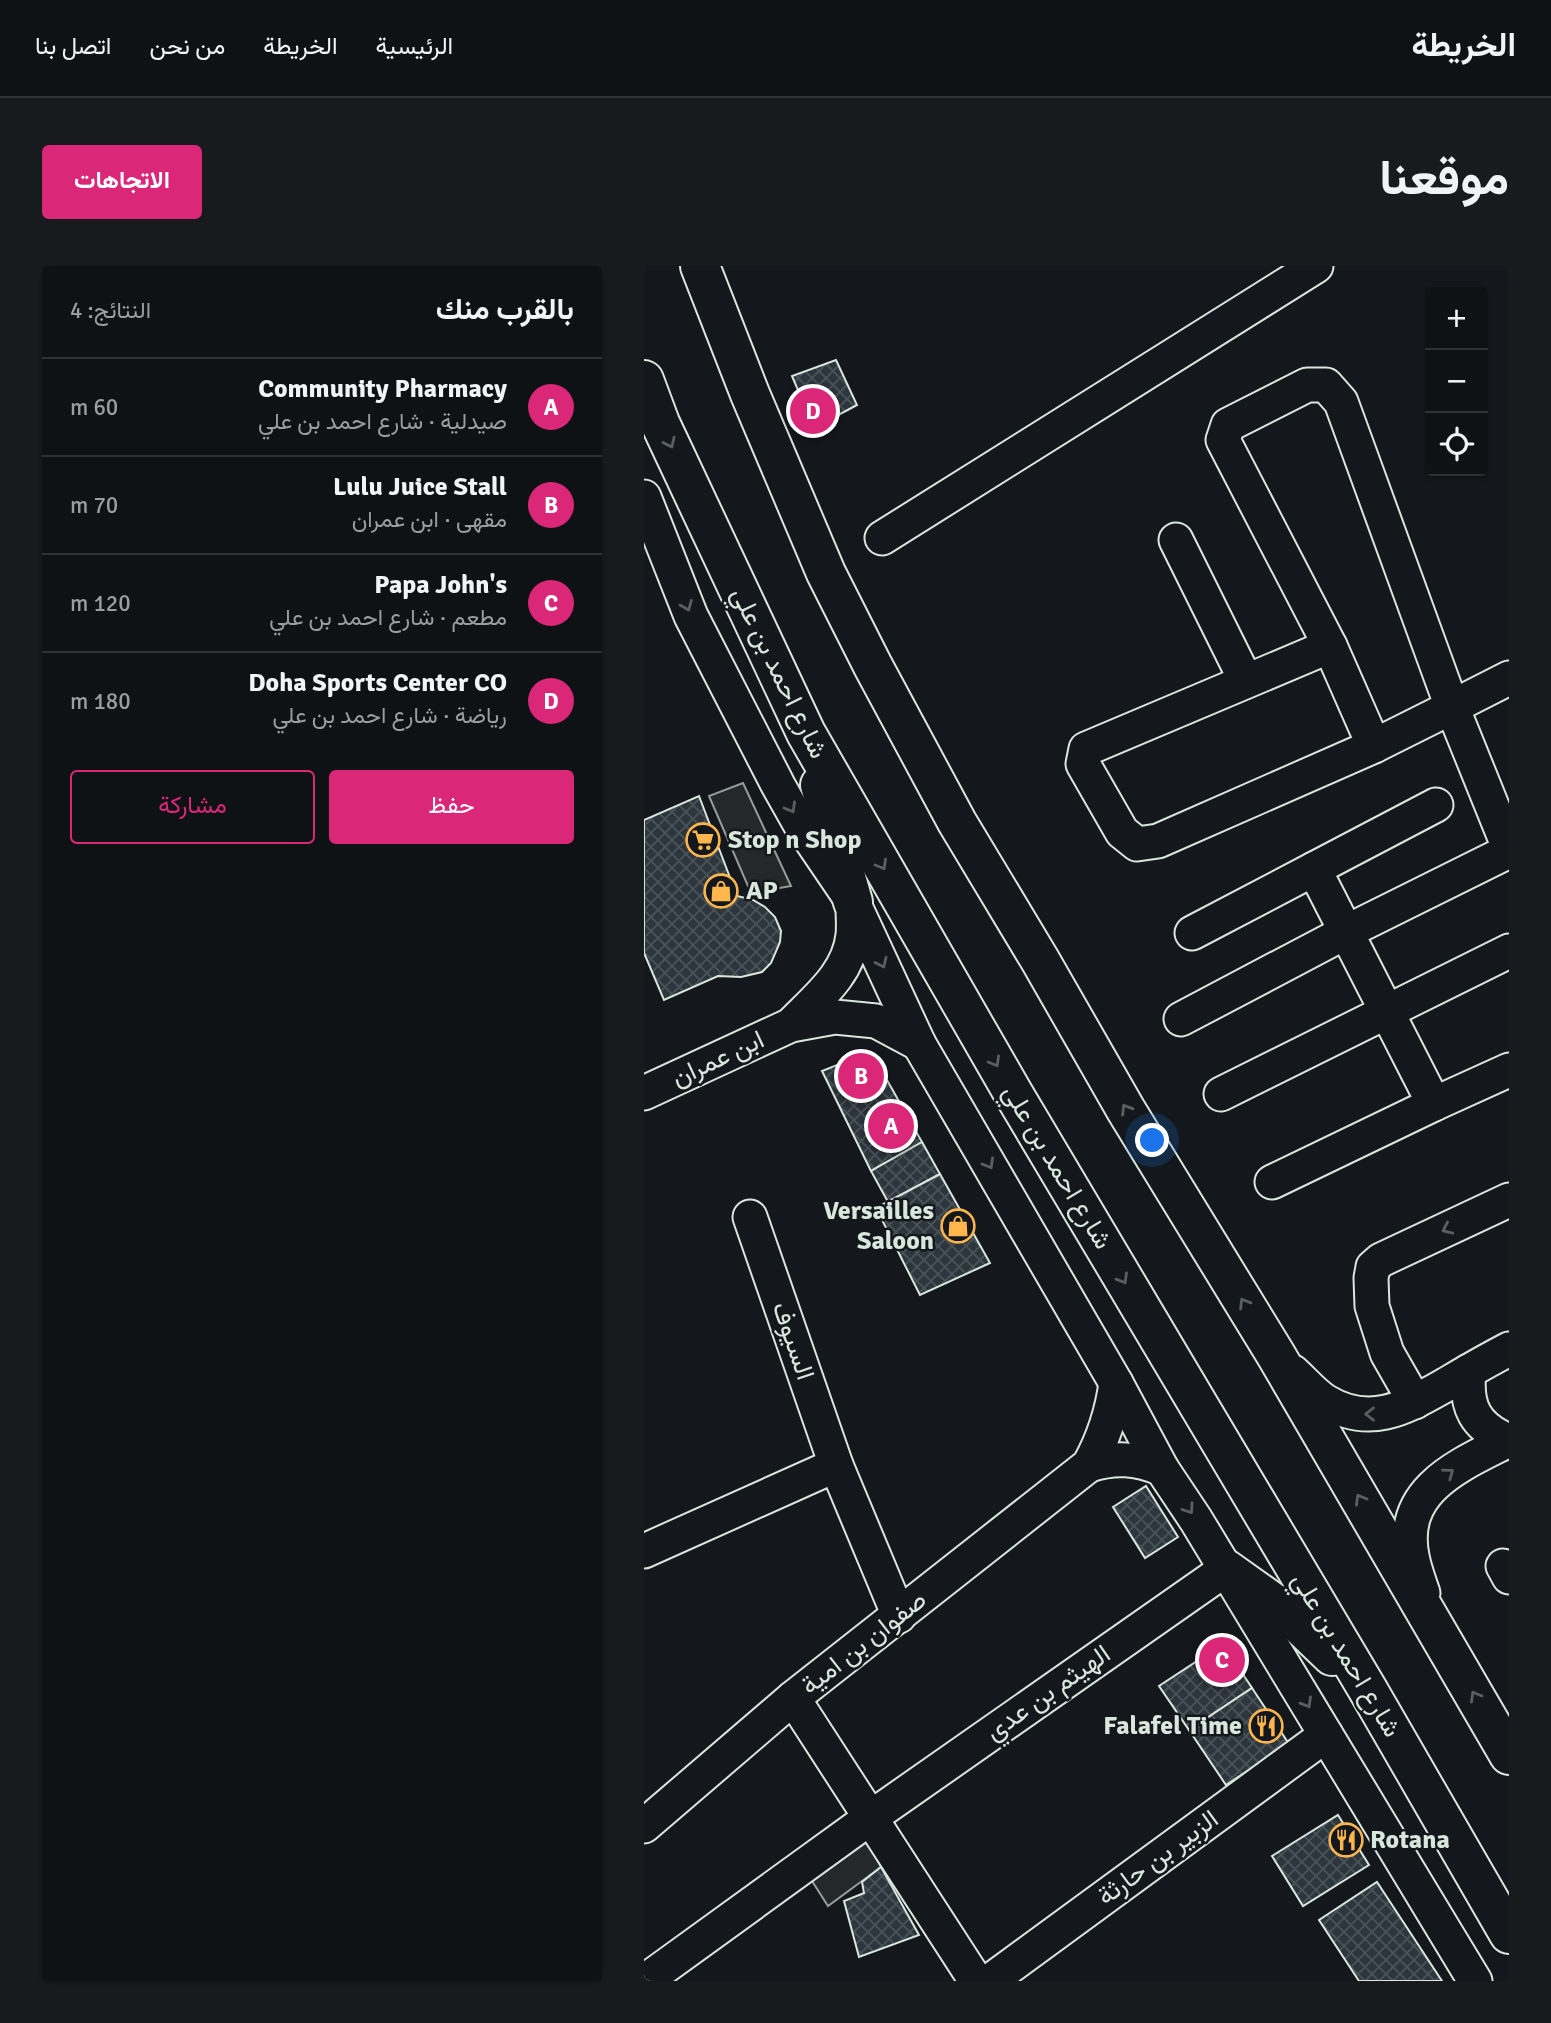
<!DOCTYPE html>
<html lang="ar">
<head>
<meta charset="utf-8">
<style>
  :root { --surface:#0f1215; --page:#181b1e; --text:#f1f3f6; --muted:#9b9ea0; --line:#2f3234; --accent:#db2777 }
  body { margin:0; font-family:Signika,Vazirmatn,sans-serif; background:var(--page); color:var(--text); direction:rtl }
  .controls { position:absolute; right:21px; top:21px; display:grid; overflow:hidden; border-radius:7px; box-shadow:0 2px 5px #0004 }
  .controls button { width:63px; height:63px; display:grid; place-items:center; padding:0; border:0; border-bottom:2px solid var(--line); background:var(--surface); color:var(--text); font:35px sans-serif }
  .you { position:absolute; left:509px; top:875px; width:24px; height:24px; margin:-18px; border:5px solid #fff; border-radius:50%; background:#1a73e8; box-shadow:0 0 0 10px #1a73e833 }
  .badge { display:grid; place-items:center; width:46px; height:46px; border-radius:50%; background:var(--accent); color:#fff; font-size:23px; font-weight:700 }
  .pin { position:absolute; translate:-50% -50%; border:4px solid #fff; box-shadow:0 2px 7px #0006 }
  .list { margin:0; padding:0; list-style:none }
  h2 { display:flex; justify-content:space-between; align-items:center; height:91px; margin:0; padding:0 28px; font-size:30px }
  h2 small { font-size:23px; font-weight:400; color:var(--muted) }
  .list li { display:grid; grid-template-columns:46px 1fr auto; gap:21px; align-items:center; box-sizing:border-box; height:98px; padding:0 28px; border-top:2px solid var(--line) }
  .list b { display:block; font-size:26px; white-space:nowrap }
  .list p { margin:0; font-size:23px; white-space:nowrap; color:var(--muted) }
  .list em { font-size:23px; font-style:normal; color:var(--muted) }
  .actions { display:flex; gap:14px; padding:21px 28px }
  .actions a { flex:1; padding:16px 0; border:2px solid var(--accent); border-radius:7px; text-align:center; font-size:24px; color:var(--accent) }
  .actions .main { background:var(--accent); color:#fff }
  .icon { flex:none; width:38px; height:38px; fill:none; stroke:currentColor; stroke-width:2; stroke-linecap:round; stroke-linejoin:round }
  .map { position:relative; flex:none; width:865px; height:1715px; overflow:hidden; direction:ltr; border-radius:7px }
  header { display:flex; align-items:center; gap:42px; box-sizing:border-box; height:98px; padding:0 35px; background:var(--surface); border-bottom:2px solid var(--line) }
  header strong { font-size:33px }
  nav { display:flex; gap:38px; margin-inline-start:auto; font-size:24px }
  .intro { display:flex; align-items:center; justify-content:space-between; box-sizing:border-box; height:168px; padding:0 42px }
  h1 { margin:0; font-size:49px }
  .button { padding:18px 32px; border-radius:7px; background:var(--accent); color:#fff; font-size:24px; font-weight:700 }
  main { display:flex; gap:42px; padding:0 42px }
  aside { flex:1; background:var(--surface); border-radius:7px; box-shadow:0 2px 5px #0004 }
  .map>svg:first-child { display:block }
</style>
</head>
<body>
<header>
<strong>الخريطة</strong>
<nav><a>الرئيسية</a><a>الخريطة</a><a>من نحن</a><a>اتصل بنا</a></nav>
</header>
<div class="intro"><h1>موقعنا</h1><a class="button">الاتجاهات</a></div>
<main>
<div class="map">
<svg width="865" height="1715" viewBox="0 0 865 1715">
  <defs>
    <pattern id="building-cross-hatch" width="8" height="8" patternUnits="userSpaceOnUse" patternTransform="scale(1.75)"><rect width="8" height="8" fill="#2c363c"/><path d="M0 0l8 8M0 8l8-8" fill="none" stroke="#4a5358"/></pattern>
  </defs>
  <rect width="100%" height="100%" fill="#14181c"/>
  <g fill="#24282b" stroke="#939e99" stroke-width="2">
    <polygon points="99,517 147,620 107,627 65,530"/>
    <polygon points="223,1575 237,1601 184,1640 168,1615"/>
  </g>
  <g fill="url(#building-cross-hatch)" stroke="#d8e6dc" stroke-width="2">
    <polygon points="192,94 213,139 170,162 148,110"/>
    <polygon points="55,530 93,630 109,634 121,641 131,651 137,665 136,676 127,697 118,706 97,711 74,710 20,734 0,687 0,554"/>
    <polygon points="213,791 234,798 278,876 227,905 178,805"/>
    <polygon points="278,876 296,908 244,936 227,905"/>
    <polygon points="296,908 346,997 276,1029 232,942"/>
    <polygon points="502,1220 534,1271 501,1292 469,1241"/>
    <polygon points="579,1378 608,1422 545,1464 515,1420"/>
    <polygon points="608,1422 645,1478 582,1519 545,1464"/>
    <polygon points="694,1549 725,1599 659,1640 628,1590"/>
    <polygon points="237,1601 275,1669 215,1691 200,1635 220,1627 218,1616"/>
    <polygon points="733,1616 798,1715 715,1715 675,1654"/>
  </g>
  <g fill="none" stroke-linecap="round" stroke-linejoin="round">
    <defs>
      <g id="minor">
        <polygon points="663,119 682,119 697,136 808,441 730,480 514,575 493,578 478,566 439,498 442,483 686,380 579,174 584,159"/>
        <polyline points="0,231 47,350 134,519 156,558 209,636 275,778 472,1117 518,1203 552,1254 831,1715"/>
        <polyline points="238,272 672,0"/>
        <polyline points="532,274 602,415"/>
        <polyline points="686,380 730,480"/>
        <polyline points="865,412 808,441 865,582"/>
        <polyline points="670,603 792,539"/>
        <polyline points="548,667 670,603 790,838"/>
        <polyline points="537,753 702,666 865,585"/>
        <path d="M147 759C172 733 205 708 209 669 210 660 209 651 209 641"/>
        <polyline points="0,827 147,759 191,751 232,755 275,778"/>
        <polyline points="577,828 865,685"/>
        <polyline points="628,916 790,838 865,804"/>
        <polyline points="106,951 192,1199 255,1350"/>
        <path d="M825 1105C821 1141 831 1160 864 1175"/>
        <path d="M649 1106C659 1115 670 1128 681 1135 727 1163 762 1141 803 1118 823 1106 844 1094 865 1083"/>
        <polyline points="771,1136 743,1087 728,1040 727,1012 729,1001 737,994 865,934"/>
        <path d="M445 1199C471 1191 492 1192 518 1203"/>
        <polyline points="0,1285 192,1199"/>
        <polyline points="859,1300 865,1311"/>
        <path d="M779 1327C775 1315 770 1302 768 1290 755 1223 816 1199 865 1174"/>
        <polyline points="149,1432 332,1715"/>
        <path d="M0 1560 149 1432 445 1199C460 1172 468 1147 472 1117"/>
        <polyline points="1,1715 226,1552 582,1303"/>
        <polyline points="346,1715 682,1469"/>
      </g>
      <g id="major">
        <polyline points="56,0 106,128 182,307 229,400 313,556 396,694 482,844 632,1089 865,1489"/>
        <polyline points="0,114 16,157 162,467 369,827 724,1424 865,1668"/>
        <polyline points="176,519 209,636"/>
        <polyline points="582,1303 641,1345 688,1390"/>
      </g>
    </defs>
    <use href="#minor" stroke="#d8e6dc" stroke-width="37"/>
    <use href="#major" stroke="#d8e6dc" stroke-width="42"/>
    <use href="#minor" stroke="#14181c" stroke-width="33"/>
    <use href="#major" stroke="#14181c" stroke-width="38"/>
  </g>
  <defs><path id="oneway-chevron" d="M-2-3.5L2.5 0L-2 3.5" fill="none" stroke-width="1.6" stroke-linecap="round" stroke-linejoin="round" transform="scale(1.75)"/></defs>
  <g stroke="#59605f">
    <use href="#oneway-chevron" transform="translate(26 177) rotate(65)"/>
    <use href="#oneway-chevron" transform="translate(43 340) rotate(68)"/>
    <use href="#oneway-chevron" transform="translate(147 542) rotate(60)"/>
    <use href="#oneway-chevron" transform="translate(238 599) rotate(60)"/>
    <use href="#oneway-chevron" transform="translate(238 697) rotate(65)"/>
    <use href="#oneway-chevron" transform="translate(351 796) rotate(60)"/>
    <use href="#oneway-chevron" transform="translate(482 843) rotate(-121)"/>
    <use href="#oneway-chevron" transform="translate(345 898) rotate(60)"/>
    <use href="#oneway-chevron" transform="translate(803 963) rotate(155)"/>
    <use href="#oneway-chevron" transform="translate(479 1013) rotate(59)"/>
    <use href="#oneway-chevron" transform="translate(600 1037) rotate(-121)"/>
    <use href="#oneway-chevron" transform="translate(726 1148) rotate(-180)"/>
    <use href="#oneway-chevron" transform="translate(805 1207) rotate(-37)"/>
    <use href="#oneway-chevron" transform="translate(716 1233) rotate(-120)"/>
    <use href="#oneway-chevron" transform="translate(545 1243) rotate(56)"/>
    <use href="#oneway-chevron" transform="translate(831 1430) rotate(-120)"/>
    <use href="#oneway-chevron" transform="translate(663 1437) rotate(59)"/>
  </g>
  <defs>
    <symbol id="supermarket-ring" viewBox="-11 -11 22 22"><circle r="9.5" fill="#14181c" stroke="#ffb74d" stroke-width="1.5"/><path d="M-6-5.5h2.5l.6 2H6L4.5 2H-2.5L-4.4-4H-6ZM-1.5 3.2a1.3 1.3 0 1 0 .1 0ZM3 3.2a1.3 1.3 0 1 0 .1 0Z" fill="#ffb74d"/></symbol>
    <symbol id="shop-ring" viewBox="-11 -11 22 22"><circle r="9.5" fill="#14181c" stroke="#ffb74d" stroke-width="1.5"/><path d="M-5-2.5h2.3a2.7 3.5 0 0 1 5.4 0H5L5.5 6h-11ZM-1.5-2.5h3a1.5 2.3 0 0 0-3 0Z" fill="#ffb74d"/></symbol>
    <symbol id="restaurant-ring" viewBox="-11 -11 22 22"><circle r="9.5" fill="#14181c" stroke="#ffb74d" stroke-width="1.5"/><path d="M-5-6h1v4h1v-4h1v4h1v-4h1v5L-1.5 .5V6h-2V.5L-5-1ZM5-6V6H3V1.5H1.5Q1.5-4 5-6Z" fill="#ffb74d"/></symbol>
  </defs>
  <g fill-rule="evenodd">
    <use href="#supermarket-ring" x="40" y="555" width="38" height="38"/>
    <use href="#shop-ring" x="58" y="606" width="38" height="38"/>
    <use href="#shop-ring" x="295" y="941" width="38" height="38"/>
    <use href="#restaurant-ring" x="603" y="1441" width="38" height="38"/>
    <use href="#restaurant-ring" x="683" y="1555" width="38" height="38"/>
  </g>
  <g text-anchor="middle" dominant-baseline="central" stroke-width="5" stroke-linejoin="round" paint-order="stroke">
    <g font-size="26" fill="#d8e6dc" stroke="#14181c">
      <text transform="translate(135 407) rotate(64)">شارع احمد بن علي</text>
      <text transform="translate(74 793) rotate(-25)">ابن عمران</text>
      <text transform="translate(413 901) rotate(59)">شارع احمد بن علي</text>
      <text transform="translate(149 1075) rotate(71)">السيوف</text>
      <text transform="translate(220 1377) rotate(-38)">صفوان بن امية</text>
      <text transform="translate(702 1389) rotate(59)">شارع احمد بن علي</text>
      <text transform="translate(404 1427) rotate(-35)">الهيثم بن عدي</text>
      <text transform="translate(514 1592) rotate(-36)">الزبير بن حارثة</text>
    </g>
    <g font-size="26" font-weight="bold" fill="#d8e6dc" stroke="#14181c" text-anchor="start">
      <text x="84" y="574">Stop n Shop</text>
      <text x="102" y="625">AP</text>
      <text x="290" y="945" text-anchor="end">Versailles<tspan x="290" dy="30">Saloon</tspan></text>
      <text x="598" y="1460" text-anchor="end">Falafel Time</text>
      <text x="726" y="1574">Rotana</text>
    </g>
  </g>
</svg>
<div class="controls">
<button>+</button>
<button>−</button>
<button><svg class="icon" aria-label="locate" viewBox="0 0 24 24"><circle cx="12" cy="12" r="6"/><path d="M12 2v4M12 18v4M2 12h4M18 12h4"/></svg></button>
</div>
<div class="you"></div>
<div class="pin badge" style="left:247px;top:860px">A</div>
<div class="pin badge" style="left:217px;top:810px">B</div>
<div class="pin badge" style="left:578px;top:1394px">C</div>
<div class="pin badge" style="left:169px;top:145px">D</div>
</div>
<aside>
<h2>بالقرب منك<small>النتائج: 4</small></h2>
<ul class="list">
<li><span class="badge">A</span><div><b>Community Pharmacy</b><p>صيدلية · شارع احمد بن علي</p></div><em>60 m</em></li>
<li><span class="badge">B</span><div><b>Lulu Juice Stall</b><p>مقهى · ابن عمران</p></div><em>70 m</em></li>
<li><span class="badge">C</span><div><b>Papa John's</b><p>مطعم · شارع احمد بن علي</p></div><em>120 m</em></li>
<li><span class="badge">D</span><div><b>Doha Sports Center CO</b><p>رياضة · شارع احمد بن علي</p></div><em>180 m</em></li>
</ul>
<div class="actions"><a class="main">حفظ</a><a>مشاركة</a></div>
</aside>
</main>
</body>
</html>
